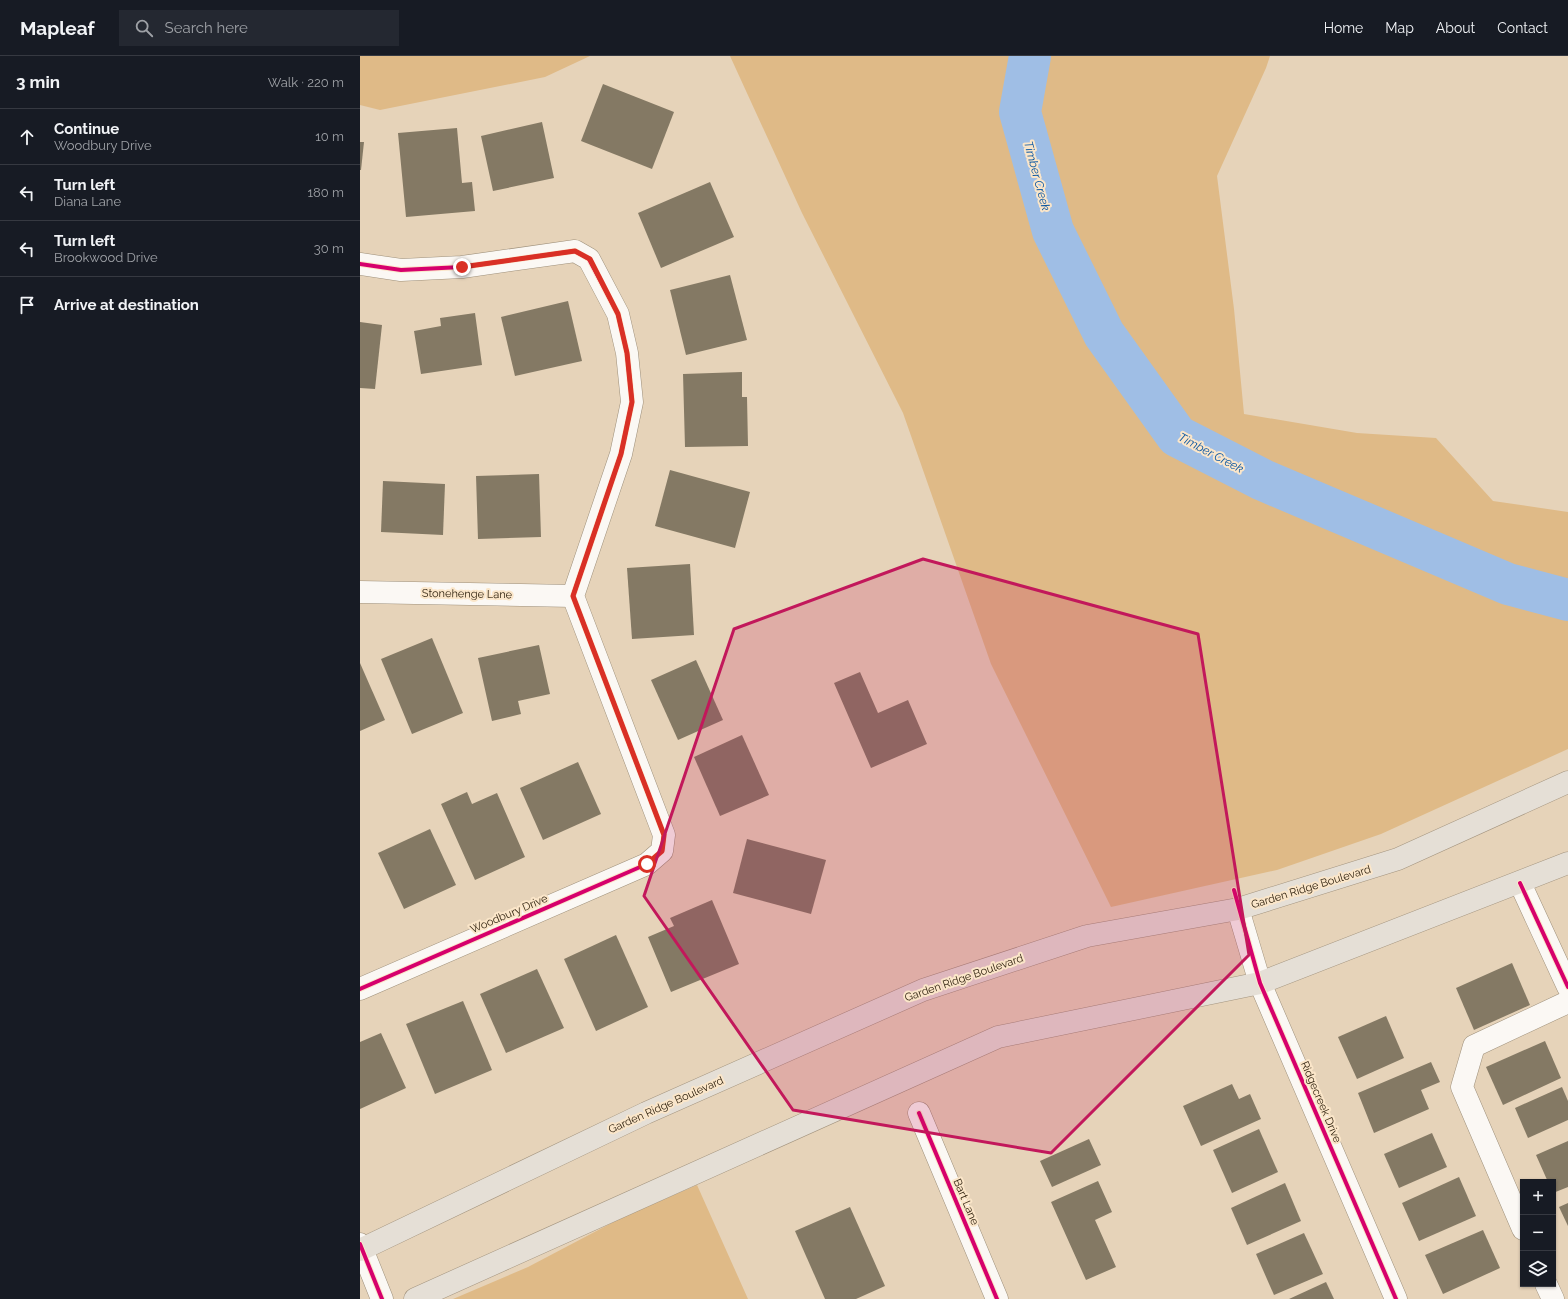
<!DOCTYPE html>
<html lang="en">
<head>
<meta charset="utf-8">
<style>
  :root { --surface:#171b24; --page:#242831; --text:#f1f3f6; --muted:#9ea1a6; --line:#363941 }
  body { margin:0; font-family:Raleway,sans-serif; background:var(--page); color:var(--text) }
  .controls { position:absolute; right:12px; bottom:12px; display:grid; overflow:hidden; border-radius:0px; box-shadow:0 1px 3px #0004 }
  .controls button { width:36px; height:36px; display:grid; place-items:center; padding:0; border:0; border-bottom:1px solid var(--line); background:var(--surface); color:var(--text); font:20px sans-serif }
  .stop { position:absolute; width:12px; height:12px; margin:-9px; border:3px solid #d93025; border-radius:50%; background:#fff }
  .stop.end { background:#d93025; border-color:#fff; box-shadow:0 1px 4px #0008 }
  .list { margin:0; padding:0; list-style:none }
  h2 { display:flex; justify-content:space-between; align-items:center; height:52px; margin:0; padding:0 16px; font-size:17px }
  h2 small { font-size:13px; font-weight:400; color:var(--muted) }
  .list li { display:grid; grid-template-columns:26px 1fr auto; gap:12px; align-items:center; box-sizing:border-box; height:56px; padding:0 16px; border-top:1px solid var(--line) }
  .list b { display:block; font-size:15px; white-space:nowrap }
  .list p { margin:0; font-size:13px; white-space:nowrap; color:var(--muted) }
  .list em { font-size:13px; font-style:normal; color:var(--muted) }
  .icon { flex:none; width:22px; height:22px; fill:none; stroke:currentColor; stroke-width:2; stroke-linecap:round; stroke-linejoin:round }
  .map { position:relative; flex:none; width:1208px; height:1243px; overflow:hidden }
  header { display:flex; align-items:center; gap:24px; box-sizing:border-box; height:56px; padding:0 20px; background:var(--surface); border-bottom:1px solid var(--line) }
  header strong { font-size:19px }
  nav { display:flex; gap:22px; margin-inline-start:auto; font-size:14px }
  .search { width:280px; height:36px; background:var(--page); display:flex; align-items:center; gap:10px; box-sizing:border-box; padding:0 14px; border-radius:0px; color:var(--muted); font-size:15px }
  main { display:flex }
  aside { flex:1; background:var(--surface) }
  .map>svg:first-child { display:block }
</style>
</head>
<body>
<header>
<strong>Mapleaf</strong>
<div class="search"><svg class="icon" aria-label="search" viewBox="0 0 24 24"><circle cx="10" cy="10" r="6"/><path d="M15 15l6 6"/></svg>Search here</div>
<nav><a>Home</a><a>Map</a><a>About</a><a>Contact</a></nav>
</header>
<main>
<aside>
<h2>3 min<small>Walk · 220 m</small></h2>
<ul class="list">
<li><svg class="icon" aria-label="ahead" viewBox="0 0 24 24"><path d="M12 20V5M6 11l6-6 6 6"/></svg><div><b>Continue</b><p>Woodbury Drive</p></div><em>10 m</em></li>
<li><svg class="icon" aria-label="left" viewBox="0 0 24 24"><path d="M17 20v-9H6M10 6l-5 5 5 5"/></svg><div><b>Turn left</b><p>Diana Lane</p></div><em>180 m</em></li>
<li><svg class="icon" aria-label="left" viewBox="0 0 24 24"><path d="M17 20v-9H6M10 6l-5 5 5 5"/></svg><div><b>Turn left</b><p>Brookwood Drive</p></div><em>30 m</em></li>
<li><svg class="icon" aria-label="arrive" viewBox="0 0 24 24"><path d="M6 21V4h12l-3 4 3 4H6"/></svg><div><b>Arrive at destination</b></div></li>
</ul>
</aside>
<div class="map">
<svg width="1208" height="1243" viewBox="0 0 1208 1243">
  <rect width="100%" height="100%" fill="#e6d3b9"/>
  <g fill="#dfba87">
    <polygon points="0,0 230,0 185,21 20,54 0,49"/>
    <polygon points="370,0 910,0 906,12 857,120 874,253 884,358 997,377 1076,382 1133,445 1208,456 1208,693 1021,778 917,814 751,851 631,608 543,357 442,157"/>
    <polygon points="337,1129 388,1243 93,1243 168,1211 263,1161"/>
  </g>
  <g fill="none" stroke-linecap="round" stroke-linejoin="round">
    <polyline stroke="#9fbee5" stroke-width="42" points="670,0 660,56 693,175 744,278 817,380 903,424 1148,528 1208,544"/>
  </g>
  <g fill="#847964">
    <polygon points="243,28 314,56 292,113 221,85"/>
    <polygon points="182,66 194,122 133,135 121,80"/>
    <polygon points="97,72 102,127 112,126 115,155 46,161 38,77"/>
    <polygon points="0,86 4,86 1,114 0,114"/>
    <polygon points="350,126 374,181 301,212 278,157"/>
    <polygon points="370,219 387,284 326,299 310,234"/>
    <polygon points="208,245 222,305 155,320 141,261"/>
    <polygon points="115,257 122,309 61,318 54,275 81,270 80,262"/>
    <polygon points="0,266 22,269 15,333 0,332"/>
    <polygon points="382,316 382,341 387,341 388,390 325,391 323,318"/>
    <polygon points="310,414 390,436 375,492 295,470"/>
    <polygon points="179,418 181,481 118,483 116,420"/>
    <polygon points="23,425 85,428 83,479 21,476"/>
    <polygon points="330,508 334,579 272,583 267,512"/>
    <polygon points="72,582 103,657 52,678 21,603"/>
    <polygon points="179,589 190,638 158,645 161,658 132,665 118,602"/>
    <polygon points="336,604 363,664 318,684 291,624"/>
    <polygon points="0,607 25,664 0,675"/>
    <polygon points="500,616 518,657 548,644 567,688 511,712 474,627"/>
    <polygon points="382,679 409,739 360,760 334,701"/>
    <polygon points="218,706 241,758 183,784 160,732"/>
    <polygon points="107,736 112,748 137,737 165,801 115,824 81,748"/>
    <polygon points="70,773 96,829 44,853 18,797"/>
    <polygon points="387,783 466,804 451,858 373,837"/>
    <polygon points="352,844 379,908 311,936 288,881 314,870 310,862"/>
    <polygon points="256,879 288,951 236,975 204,903"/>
    <polygon points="1152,907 1170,949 1114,974 1096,932"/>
    <polygon points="177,913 204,972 146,997 120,938"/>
    <polygon points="103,945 132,1014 75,1038 46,968"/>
    <polygon points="1026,960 1044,1002 997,1023 978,981"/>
    <polygon points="21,977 46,1032 0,1053 0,986"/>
    <polygon points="1185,985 1201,1022 1143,1049 1126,1011"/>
    <polygon points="1071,1006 1080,1026 1061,1034 1069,1053 1014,1077 998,1037"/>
    <polygon points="872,1028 879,1043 890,1038 901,1063 841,1090 823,1050"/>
    <polygon points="1202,1031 1208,1045 1208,1064 1168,1082 1155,1052"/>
    <polygon points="899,1073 918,1116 872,1137 853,1094"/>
    <polygon points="1072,1077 1087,1111 1039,1132 1024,1098"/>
    <polygon points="729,1083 741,1109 692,1131 680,1105"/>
    <polygon points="1208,1085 1208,1131 1193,1137 1193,1126 1188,1126 1176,1099"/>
    <polygon points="1099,1121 1116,1160 1059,1185 1042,1147"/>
    <polygon points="738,1125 752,1156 735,1164 756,1211 726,1224 691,1146"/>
    <polygon points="925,1127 941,1165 887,1189 871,1152"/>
    <polygon points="1208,1147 1208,1170 1199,1151"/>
    <polygon points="490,1151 525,1230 496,1243 465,1243 435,1175"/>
    <polygon points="1123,1174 1140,1212 1083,1238 1065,1199"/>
    <polygon points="944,1177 963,1218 914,1239 896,1198"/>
    <polygon points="966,1226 974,1243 929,1243"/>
  </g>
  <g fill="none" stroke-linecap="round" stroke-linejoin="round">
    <defs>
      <g id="minor">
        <polyline points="0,208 41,214 102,211 215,195 229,203 258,258 267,297 272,346 261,398 213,540 304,779 302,795 287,808 0,933"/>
        <polyline points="0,536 213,540"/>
        <polyline points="1160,827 1208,931"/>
        <polyline points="878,853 900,927 1036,1243"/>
        <polyline points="559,1057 637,1243"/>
        <polyline points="1163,1173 1102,1031 1114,990 1208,946"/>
        <polyline points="0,1188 22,1243"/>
        <polyline points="1186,1228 1193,1243"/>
      </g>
      <g id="major">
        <polyline points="0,1194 286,1057 563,934 727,880 878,853 1038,803 1208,726"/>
        <polyline points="55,1243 638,981 900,927 1208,807"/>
      </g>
    </defs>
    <use href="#minor" stroke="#9e907b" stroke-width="23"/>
    <use href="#major" stroke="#a3947f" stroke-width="23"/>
    <use href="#minor" stroke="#fbf8f4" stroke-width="22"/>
    <use href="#major" stroke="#e5dfd6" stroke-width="22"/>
    <defs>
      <g id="cycleway">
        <polyline points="0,208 41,214 102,211 215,195 229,203 258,258 267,297 272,346 261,398 213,540 304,779 302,795 287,808 0,933"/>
        <polyline points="1160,827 1208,931"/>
        <polyline points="874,834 900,927 1036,1243"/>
        <polyline points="559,1057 637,1243"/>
        <polyline points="0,1188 22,1243"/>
      </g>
    </defs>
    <use href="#cycleway" stroke="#fbe6c9" stroke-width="6"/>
    <use href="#cycleway" stroke="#d6006c" stroke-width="4"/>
  </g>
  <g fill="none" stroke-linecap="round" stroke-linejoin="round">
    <polyline stroke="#d93025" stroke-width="5" points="102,211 215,195 230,203 258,258 267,297 272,346 261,398 213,540 304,779 302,795 287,808"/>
  </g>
  <path fill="#c2185b" fill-opacity="0.2" stroke="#c2185b" stroke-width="3" stroke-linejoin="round" d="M563 503 838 578 889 899 691 1097 433 1054 284 840 374 573Z"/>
  <g text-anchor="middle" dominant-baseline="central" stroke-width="4" stroke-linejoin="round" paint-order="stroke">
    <g font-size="11" fill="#322411" stroke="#fbe6c9">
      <text transform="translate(107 538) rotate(1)">Stonehenge Lane</text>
      <text transform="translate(951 831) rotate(-17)">Garden Ridge Boulevard</text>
      <text transform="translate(149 858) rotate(-23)">Woodbury Drive</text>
      <text transform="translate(604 922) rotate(-19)">Garden Ridge Boulevard</text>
      <text transform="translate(961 1046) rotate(67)">Ridgecreek Drive</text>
      <text transform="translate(306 1049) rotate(-24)">Garden Ridge Boulevard</text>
      <text transform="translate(606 1146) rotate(67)">Bart Lane</text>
    </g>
    <g font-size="12" font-style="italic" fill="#0754a1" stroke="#fbe6c9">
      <text transform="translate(677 120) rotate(75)">Timber Creek</text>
      <text transform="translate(851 397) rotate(28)">Timber Creek</text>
    </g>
  </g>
</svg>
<div class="controls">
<button>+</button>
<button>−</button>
<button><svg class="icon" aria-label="layers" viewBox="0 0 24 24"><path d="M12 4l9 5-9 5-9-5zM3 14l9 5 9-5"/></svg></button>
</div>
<div class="stop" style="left:287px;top:808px"></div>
<div class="stop end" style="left:102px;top:211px"></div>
</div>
</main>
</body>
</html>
